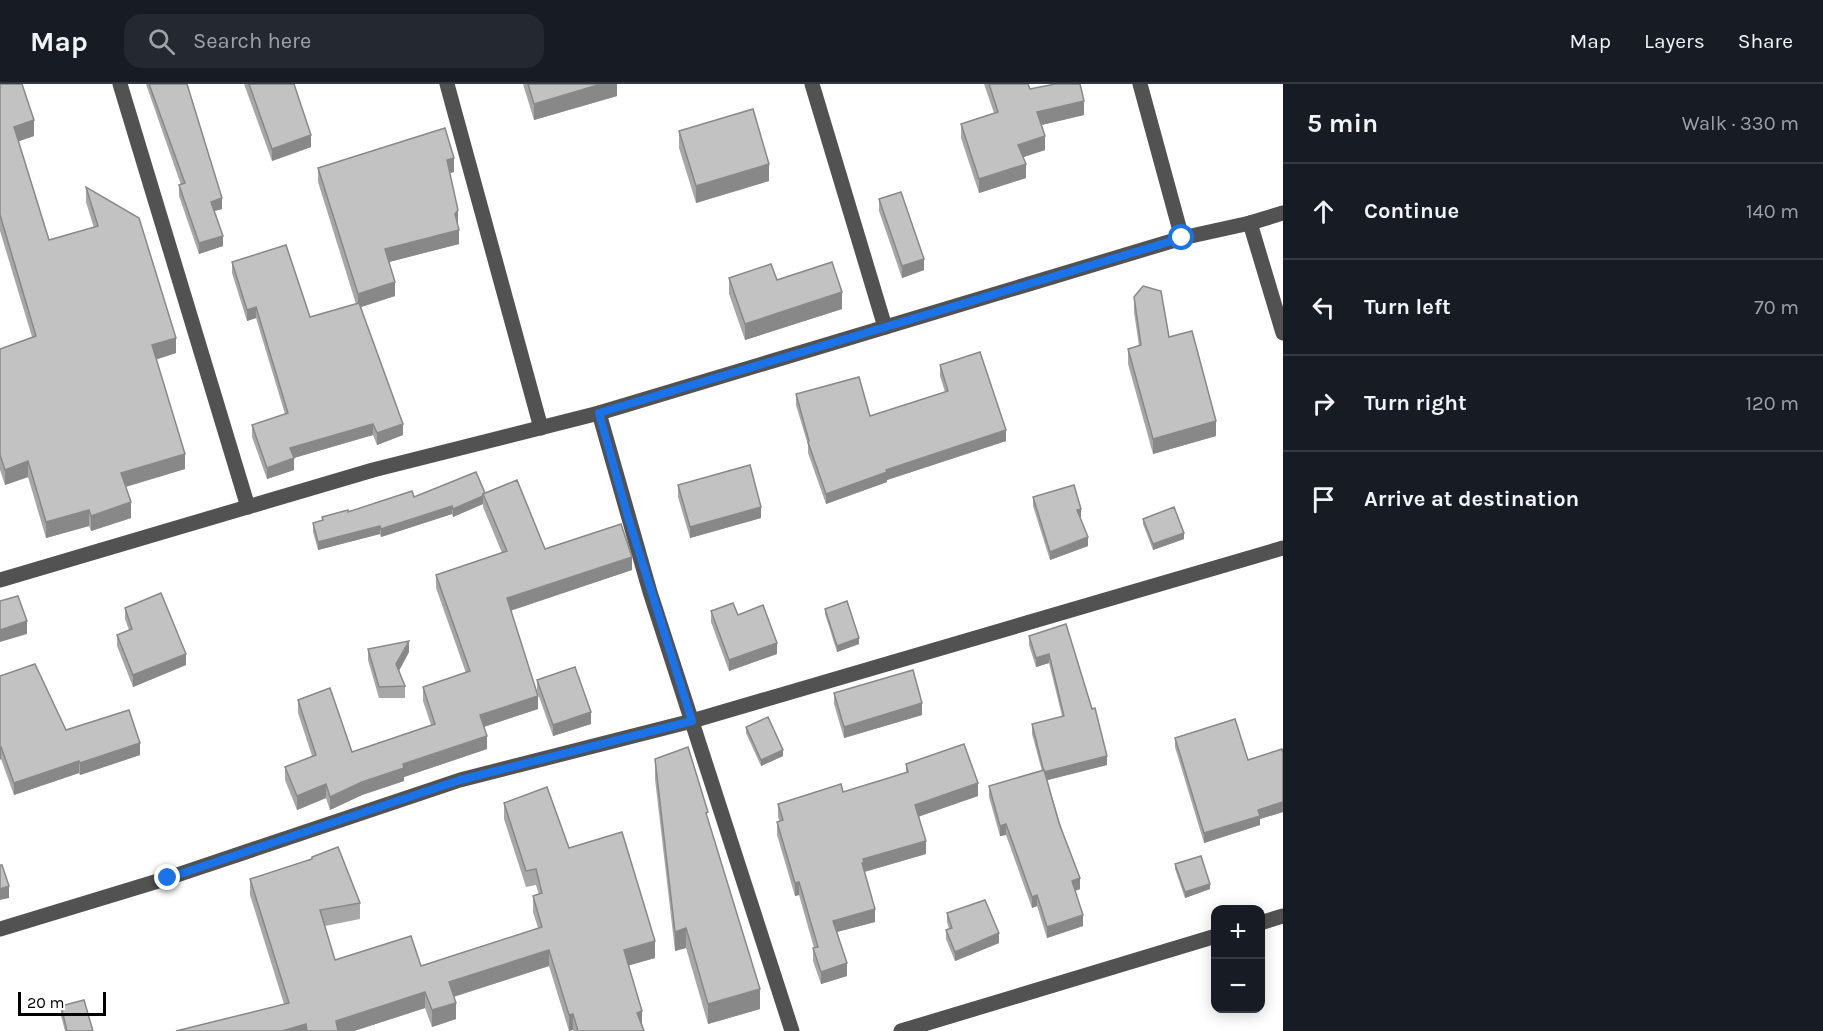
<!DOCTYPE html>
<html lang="en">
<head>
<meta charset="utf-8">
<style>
  :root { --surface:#171b24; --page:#242831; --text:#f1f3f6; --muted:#9ea1a6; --line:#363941 }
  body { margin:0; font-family:Karla,sans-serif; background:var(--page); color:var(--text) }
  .controls { position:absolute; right:18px; bottom:18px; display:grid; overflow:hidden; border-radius:12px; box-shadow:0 3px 15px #0003 }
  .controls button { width:54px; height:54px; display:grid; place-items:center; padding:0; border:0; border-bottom:2px solid var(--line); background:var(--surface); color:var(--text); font:30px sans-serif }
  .scale { position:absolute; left:18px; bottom:15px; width:88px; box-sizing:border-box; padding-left:6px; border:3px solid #000; border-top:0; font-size:16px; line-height:21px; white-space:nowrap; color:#000; -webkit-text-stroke:4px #fff; paint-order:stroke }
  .stop { position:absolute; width:18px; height:18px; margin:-14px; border:4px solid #1a73e8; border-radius:50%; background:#fff }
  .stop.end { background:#1a73e8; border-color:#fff; box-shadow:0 2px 6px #0008 }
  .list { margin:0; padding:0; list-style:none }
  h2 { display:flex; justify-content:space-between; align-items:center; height:78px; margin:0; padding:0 24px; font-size:26px }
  h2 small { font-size:20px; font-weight:400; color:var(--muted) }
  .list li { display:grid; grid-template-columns:39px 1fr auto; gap:18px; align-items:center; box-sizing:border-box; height:96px; padding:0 24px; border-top:2px solid var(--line) }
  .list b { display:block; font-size:22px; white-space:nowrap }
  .list em { font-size:20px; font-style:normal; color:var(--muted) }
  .icon { flex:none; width:33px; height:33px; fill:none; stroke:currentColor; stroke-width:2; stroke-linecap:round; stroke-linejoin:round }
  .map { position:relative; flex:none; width:1283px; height:947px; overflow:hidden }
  header { display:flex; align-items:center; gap:36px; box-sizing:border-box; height:84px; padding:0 30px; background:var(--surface); border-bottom:2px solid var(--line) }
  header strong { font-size:28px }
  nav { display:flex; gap:33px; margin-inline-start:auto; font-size:21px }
  .search { width:420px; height:54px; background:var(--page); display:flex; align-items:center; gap:15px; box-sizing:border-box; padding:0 21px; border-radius:18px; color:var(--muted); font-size:22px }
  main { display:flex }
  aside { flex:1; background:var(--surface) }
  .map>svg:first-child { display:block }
</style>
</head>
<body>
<header>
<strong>Map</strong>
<div class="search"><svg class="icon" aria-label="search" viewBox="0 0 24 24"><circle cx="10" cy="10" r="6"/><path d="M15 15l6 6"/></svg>Search here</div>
<nav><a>Map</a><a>Layers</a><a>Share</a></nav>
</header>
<main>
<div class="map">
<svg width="1283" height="947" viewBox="0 0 1283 947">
  <rect width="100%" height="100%" fill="#fff"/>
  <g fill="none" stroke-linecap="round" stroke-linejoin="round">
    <g stroke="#525252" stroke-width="15">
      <polyline points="120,0 248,423"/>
      <polyline points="447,0 541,344"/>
      <polyline points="812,0 885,243"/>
      <polyline points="1140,0 1182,154"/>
      <polyline points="1250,139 1283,249"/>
      <polyline points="599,329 650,508 792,947"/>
      <polyline points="0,496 373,386 599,329 1182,154 1250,139 1283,129"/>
      <polyline points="1260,839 1283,832"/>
      <polyline points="0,845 168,794 460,696 692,637 1283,464"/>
      <polyline points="901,947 1216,852"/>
    </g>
  </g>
  <g fill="#a7a7a7">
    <polygon points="0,0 34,52 18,57 49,156 94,144 86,118 86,103 176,269 156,275 185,385 126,403 131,434 91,447 89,442 46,454 28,393 5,401 0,386 0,265 32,253 0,147"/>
    <polygon points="146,0 187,0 222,125 214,127 223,162 199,170 179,112 179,101 181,101"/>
    <polygon points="244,0 294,0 311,63 272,77"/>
    <polygon points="523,0 617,0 617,12 534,36"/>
    <polygon points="984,0 1028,0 1030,5 1084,31 1042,41 1045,66 1023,73 1026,94 979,109 961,54 961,40 994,29"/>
    <polygon points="679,47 769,97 696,119 679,64"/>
    <polygon points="318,84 454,88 450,89 458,140 457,141 459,160 389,178 395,212 361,223 403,351 377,361 373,351 294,374 294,386 267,395 252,353 252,341 285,330 256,234 247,237 232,189 232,178 310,233 356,220 318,98"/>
    <polygon points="879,115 924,186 902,194 879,127"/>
    <polygon points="729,194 777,196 842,225 745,256 729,210"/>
    <polygon points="1134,213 1169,253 1216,352 1153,370 1128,280 1128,265 1139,262 1134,228"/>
    <polygon points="940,281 1006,357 887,396 887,398 826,420 808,369 808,361 796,321 796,310 870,332 945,308 940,292"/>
    <polygon points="678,401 761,434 690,454 678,413"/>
    <polygon points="485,409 545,465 632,486 510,526 538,625 484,643 487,665 404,693 404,697 362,711 330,726 326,714 297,726 285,696 285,683 312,672 298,629 298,616 352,668 431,641 423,617 423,603 466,589 436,504 436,491 502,469 483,423 483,420 453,433 452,430 381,453 380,450 318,466 313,448 313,439 322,437 322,433 414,413"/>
    <polygon points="1033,413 1081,433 1080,434 1088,462 1050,476 1033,422"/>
    <polygon points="1143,435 1184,455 1153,466 1143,440"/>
    <polygon points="125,524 186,581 133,603 117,562 117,551 129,546 125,535"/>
    <polygon points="825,525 859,560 837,568 825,530"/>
    <polygon points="711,527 738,531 777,570 729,587 711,538"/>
    <polygon points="1066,540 1107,681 1047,696 1080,805 1075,807 1083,842 1047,854 1037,822 1032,824 1006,751 1000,752 989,713 989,702 1042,687 1032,650 1032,640 1062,632 1049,579 1036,583 1029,561 1029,552"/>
    <polygon points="368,565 409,568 399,587 405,602 405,614 379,614 368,576"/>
    <polygon points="0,592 66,646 140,671 80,691 79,689 14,711 1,675"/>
    <polygon points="537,596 591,640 553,652 537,607"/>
    <polygon points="834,609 922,631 844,654 834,620"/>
    <polygon points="746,643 783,672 761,682 746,649"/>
    <polygon points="1175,654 1248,676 1283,669 1283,728 1260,735 1260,741 1204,759 1175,663"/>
    <polygon points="655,675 708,735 760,925 708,940 686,864 675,867 655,695"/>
    <polygon points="906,680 978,712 919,732 926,770 864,788 875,838 837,848 847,892 821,900 813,877 813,864 814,864 799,811 795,812 777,751 777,738 780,738 778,733 778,720 843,708 906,689"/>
    <polygon points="504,719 569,764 655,874 628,881 644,947 573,947 573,946 569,947 549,882 454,913 456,935 432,943 425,924 354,947 176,947 284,920 250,811 250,795 312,775 312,773 360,819 360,835 325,842 335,876 421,882 538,844 533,828 533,812 539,811 536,801 526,803 504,735"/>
    <polygon points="1175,780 1210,805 1185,814 1175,785"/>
    <polygon points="947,829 999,859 955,877 946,855 946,846 949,845 947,838"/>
    <polygon points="61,922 93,947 65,947 61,932"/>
  </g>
  <g fill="#888">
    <polygon points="601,0 617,0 617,12 534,36 534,20"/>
    <polygon points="1084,17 1084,31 1037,42 1037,28"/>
    <polygon points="34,36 34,52 14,59 14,43"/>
    <polygon points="311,51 311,63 272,77 272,65"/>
    <polygon points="1045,52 1045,66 1018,75 1018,61"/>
    <polygon points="454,74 454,88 447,90 447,76"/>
    <polygon points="769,80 769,97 696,119 696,102"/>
    <polygon points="1026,80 1026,94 979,109 979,95"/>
    <polygon points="222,114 222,125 211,128 211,118"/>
    <polygon points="458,126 458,140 455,144 455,130"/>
    <polygon points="459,146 459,160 385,179 385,165"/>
    <polygon points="223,152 223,162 199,170 199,159"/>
    <polygon points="924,175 924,186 902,194 902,182"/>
    <polygon points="395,198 395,212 358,224 358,210"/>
    <polygon points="842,208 842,225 745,256 745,240"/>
    <polygon points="256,223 256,234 247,237 247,226"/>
    <polygon points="176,254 176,269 152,277 152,261"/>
    <polygon points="1216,337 1216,352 1153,370 1153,355"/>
    <polygon points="373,340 373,351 290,375 290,364"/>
    <polygon points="403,340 403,351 377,361 377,349"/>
    <polygon points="1006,346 1006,357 887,396 887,398 826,420 826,410 886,386"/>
    <polygon points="185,370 185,385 121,404 121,389"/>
    <polygon points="294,374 294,386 267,395 267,384"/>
    <polygon points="28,377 28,393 5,401 5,386"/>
    <polygon points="483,412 483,420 453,433 453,425"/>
    <polygon points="131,418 131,434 91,447 91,432"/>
    <polygon points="452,422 452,430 381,453 381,445"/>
    <polygon points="761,423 761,434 690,454 690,443"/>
    <polygon points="1081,425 1081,433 1077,435 1077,426"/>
    <polygon points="89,426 89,442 46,454 46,438"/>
    <polygon points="380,442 380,450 318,466 318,458"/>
    <polygon points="1184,449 1184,455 1153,466 1153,460"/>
    <polygon points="1088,453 1088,462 1050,476 1050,468"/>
    <polygon points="632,473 632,486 507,528 507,514"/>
    <polygon points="27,537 27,550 0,558 0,546"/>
    <polygon points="859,554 859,560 837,568 837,562"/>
    <polygon points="409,557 409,568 396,592 396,580"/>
    <polygon points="777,559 777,570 729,587 729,576"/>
    <polygon points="186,570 186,581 133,603 133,591"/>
    <polygon points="1049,570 1049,579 1036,583 1036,574"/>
    <polygon points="538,612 538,625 480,644 480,631"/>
    <polygon points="922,619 922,631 844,654 844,643"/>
    <polygon points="591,628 591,640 553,652 553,641"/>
    <polygon points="487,652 487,665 404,693 404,697 362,711 330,726 330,713 362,698 403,680"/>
    <polygon points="140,659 140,671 80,691 80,679"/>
    <polygon points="0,663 1,663 1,675 0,676"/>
    <polygon points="783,666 783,672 761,682 761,676"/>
    <polygon points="1107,672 1107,681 1044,697 1044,688"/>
    <polygon points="79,677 79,689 14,711 14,699"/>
    <polygon points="978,699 978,712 915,734 915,721"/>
    <polygon points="326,700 326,714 297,726 297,712"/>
    <polygon points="1283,718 1283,728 1260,735 1260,741 1204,759 1204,749 1258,726"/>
    <polygon points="1006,740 1006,751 1000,752 1000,742"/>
    <polygon points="926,757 926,770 864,788 862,779 863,775"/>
    <polygon points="1080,794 1080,805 1072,808 1072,797"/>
    <polygon points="799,798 799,811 795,812 795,799"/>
    <polygon points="1210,800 1210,805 1185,814 1185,808"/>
    <polygon points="9,802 9,814 0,816 0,805"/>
    <polygon points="1037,811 1037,822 1032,824 1032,813"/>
    <polygon points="875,825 875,838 833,849 833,837"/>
    <polygon points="1083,831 1083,842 1047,854 1047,843"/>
    <polygon points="686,844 686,864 675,867 675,848"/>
    <polygon points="999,849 999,859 955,877 955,868"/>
    <polygon points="655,857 655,874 624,883 624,866"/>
    <polygon points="549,866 549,882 449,914 449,898"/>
    <polygon points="847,879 847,892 821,900 821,888"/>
    <polygon points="760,905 760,925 708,940 708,920"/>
    <polygon points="425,908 425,924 354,947 336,947 336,937"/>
    <polygon points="456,919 456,935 432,943 432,926"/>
    <polygon points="642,927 642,944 637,929"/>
    <polygon points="573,930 573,946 569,947 569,931"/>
    <polygon points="306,940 306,947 282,947"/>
  </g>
  <g fill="#c2c2c2" stroke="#888" stroke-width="1.5">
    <polygon points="0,0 22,0 34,36 14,43 49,156 98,142 86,103 139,134 176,254 152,261 185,370 121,389 131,418 91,432 89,426 46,438 28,377 5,386 0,371 0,265 36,252 0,131"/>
    <polygon points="149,0 187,0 222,114 211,118 223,152 199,159 179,101 185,99"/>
    <polygon points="249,0 294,0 311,51 272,65"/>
    <polygon points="528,0 601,0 534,20"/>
    <polygon points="989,0 1028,0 1030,5 1055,0 1080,0 1084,17 1037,28 1045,52 1018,61 1026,80 979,95 961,40 998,28"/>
    <polygon points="753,25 769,80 696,102 679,47"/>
    <polygon points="445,44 454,74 447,76 458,126 455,130 459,146 385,165 395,198 358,210 318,84"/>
    <polygon points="901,108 924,175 902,182 879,115"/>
    <polygon points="286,161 310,233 359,219 403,340 377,349 373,340 290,364 294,374 267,384 252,341 288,329 256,223 247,226 232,178"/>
    <polygon points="832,178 842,208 745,240 729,194 771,180 777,196"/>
    <polygon points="1143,202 1161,207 1169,253 1192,247 1216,337 1153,355 1128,265 1141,261 1134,213"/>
    <polygon points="980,268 1006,346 886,386 887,388 826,410 808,358 809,357 796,310 859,293 870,332 948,307 940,281"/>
    <polygon points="750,381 761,423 690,443 678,401"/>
    <polygon points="476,388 485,409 483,410 483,412 453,425 452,422 381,445 380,442 318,458 313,439 323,436 322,433 348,426 348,428 412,407 414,413"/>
    <polygon points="517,396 545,465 621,440 632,473 507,514 538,612 480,631 487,652 403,680 404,684 362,698 330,713 326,700 297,712 285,683 316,671 298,616 330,604 352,668 435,640 423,603 470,587 436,491 507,467 483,410"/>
    <polygon points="1074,401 1081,425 1077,426 1088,453 1050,468 1033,413"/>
    <polygon points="1174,423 1184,449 1153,460 1143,435"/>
    <polygon points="161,509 186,570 133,591 117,551 132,545 125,524"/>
    <polygon points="18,512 27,537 0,546 0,517"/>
    <polygon points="847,517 859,554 837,562 825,525"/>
    <polygon points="733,519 738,531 763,521 777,559 729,576 711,527"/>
    <polygon points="1066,540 1092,625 1095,624 1107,672 1044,688 1032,640 1064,632 1049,570 1036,574 1029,552"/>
    <polygon points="409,557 396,580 405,602 379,603 368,565"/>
    <polygon points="35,580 66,646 129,626 140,659 80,679 79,677 14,699 1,663 0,663 0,592"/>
    <polygon points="575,583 591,628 553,641 537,596"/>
    <polygon points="913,586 922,619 844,643 834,609"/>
    <polygon points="768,633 783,666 761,676 746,643"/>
    <polygon points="1235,635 1248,676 1282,665 1283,669 1283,718 1258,726 1260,732 1204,749 1175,654"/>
    <polygon points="964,660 978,699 915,721 926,757 863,775 864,779 862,779 875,825 833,837 847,879 821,888 813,864 818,863 799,798 795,799 777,738 783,736 778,720 841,700 843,708 908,688 906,680"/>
    <polygon points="688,663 708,728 706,729 760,905 708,920 686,844 675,848 655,675"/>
    <polygon points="1044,686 1059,739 1080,794 1072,797 1083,831 1047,843 1037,811 1032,813 1006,740 1000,742 989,702"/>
    <polygon points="547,703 569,764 622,748 655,857 624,866 642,927 637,929 644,947 578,947 573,930 569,931 549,866 449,898 456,919 432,926 425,908 336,937 338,947 307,947 306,940 282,947 176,947 289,919 250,795 312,775 312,773 338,763 360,819 320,826 335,876 411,852 421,882 542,843 533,812 542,809 536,785 526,787 504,719"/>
    <polygon points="1201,772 1210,800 1185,808 1175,780"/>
    <polygon points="0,781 2,781 9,802 0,805"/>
    <polygon points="985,816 999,849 955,868 946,846 952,844 947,829"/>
    <polygon points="84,916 93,947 67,947 61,922"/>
  </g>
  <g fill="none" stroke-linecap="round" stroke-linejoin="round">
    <polyline stroke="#1a73e8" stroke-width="8" points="168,794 460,696 692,637 628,433 599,329 1182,154"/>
  </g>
</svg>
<div class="controls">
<button>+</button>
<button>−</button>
</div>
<div class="scale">20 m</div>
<div class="stop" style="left:1182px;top:154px"></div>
<div class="stop end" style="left:168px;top:794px"></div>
</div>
<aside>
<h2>5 min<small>Walk · 330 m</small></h2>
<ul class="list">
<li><svg class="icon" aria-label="ahead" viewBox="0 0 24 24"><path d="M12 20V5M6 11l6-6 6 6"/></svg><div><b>Continue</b></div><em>140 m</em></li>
<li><svg class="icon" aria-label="left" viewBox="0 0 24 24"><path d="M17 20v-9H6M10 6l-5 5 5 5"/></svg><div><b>Turn left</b></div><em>70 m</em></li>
<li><svg class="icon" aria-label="right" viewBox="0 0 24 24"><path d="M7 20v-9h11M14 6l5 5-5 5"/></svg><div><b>Turn right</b></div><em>120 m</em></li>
<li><svg class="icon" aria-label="arrive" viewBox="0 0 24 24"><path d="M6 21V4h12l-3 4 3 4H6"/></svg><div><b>Arrive at destination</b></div></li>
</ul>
</aside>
</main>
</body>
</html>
